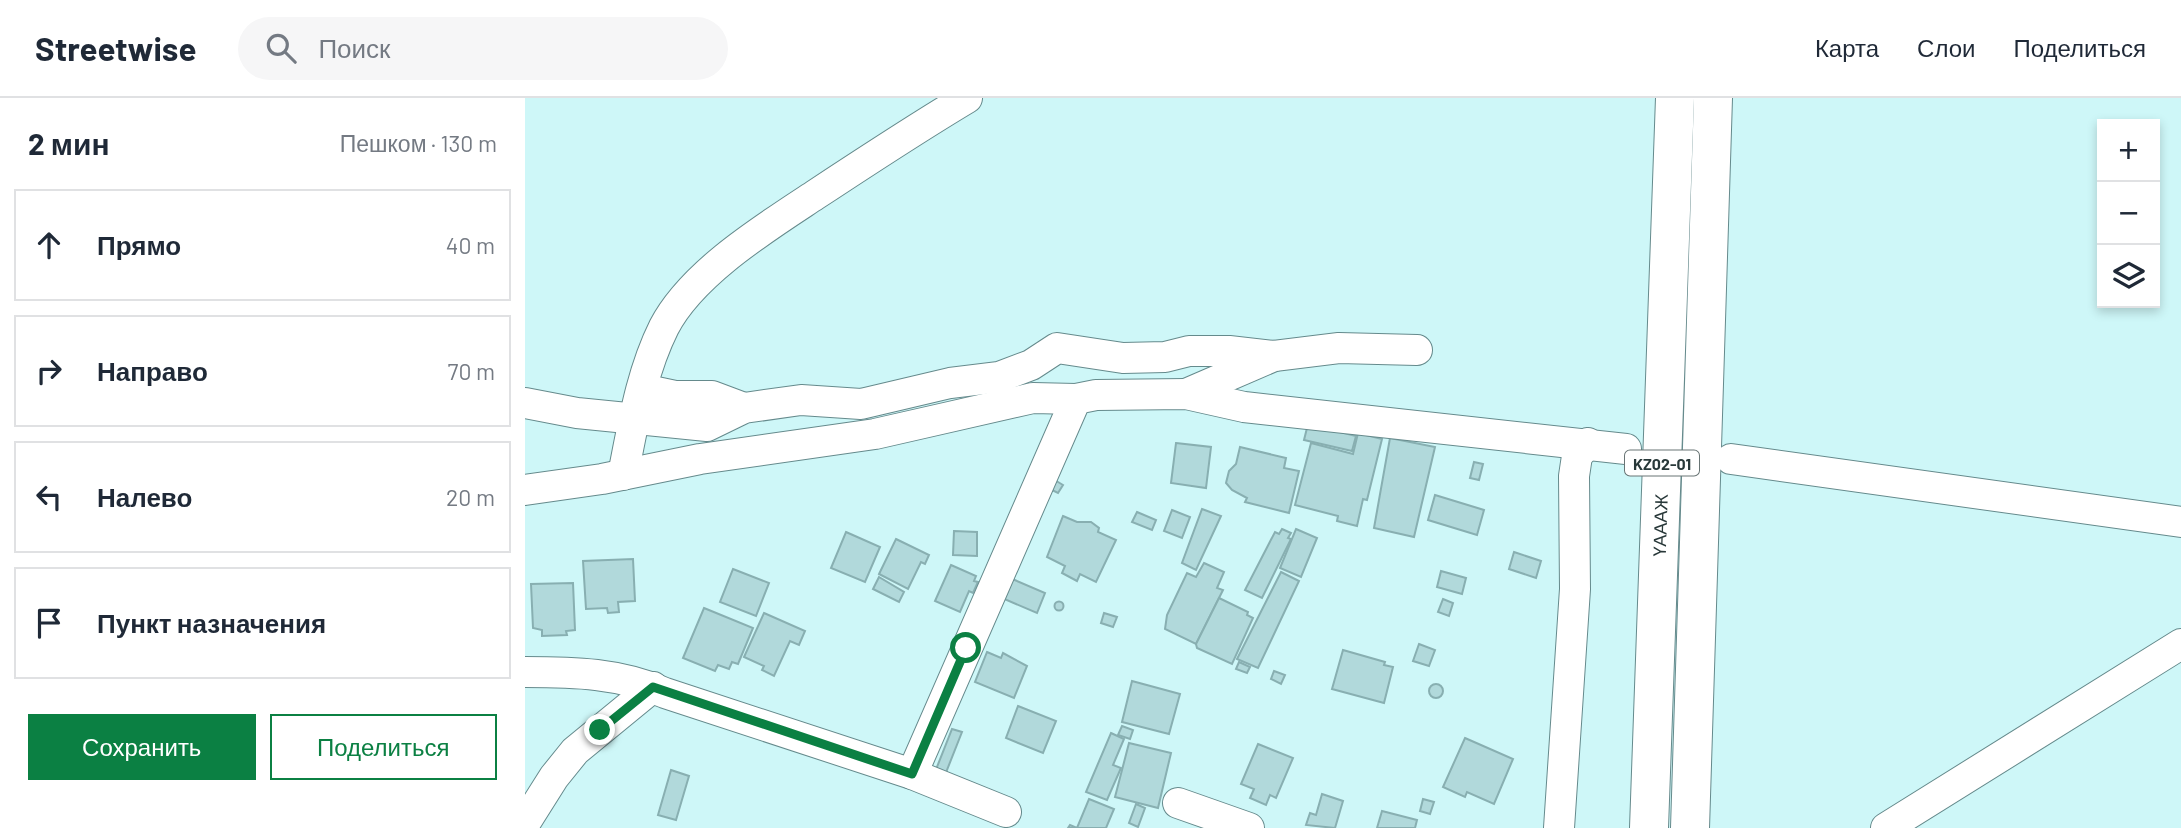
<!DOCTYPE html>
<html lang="ru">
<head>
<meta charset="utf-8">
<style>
  :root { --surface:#fff; --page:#f6f6f7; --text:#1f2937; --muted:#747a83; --line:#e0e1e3; --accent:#0b8043 }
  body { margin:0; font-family:Barlow,sans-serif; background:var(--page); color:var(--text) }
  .controls { position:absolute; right:21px; top:21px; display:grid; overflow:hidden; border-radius:0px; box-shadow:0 4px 10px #0003 }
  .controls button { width:63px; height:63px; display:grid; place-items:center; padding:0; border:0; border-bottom:2px solid var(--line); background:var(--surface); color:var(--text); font:35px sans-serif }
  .stop { position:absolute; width:21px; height:21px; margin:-16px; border:5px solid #0b8043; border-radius:50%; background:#fff }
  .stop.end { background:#0b8043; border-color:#fff; box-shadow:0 2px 7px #0008 }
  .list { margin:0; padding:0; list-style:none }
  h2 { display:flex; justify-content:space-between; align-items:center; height:91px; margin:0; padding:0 28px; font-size:30px }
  h2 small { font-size:23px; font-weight:400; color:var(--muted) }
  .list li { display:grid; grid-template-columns:46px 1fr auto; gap:21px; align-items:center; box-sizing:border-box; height:112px; margin:0 14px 14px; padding:0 14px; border:2px solid var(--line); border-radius:0px }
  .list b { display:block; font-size:26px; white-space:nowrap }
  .list em { font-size:23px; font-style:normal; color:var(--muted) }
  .actions { display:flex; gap:14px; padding:21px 28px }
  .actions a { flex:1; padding:16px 0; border:2px solid var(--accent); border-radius:0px; text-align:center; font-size:24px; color:var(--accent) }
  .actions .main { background:var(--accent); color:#fff }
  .icon { flex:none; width:38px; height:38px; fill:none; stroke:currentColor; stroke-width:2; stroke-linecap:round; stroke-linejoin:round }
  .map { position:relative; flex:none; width:1656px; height:730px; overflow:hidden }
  header { display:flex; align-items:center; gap:42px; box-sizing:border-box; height:98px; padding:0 35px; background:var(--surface); border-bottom:2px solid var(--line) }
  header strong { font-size:33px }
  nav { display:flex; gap:38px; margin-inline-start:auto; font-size:24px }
  .search { width:490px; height:63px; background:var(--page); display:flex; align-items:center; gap:18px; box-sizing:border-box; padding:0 24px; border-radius:38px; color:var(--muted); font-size:26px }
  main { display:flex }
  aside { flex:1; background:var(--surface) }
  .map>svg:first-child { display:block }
</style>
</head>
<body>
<header>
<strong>Streetwise</strong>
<div class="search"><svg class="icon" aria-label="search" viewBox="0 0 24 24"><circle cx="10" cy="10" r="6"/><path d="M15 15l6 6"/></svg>Поиск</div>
<nav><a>Карта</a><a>Слои</a><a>Поделиться</a></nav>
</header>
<main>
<aside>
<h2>2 мин<small>Пешком · 130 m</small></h2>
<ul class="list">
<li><svg class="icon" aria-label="ahead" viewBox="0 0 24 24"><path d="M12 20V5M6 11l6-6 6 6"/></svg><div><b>Прямо</b></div><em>40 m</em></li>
<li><svg class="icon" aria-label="right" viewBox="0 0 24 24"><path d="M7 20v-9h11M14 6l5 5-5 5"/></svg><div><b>Направо</b></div><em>70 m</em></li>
<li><svg class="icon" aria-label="left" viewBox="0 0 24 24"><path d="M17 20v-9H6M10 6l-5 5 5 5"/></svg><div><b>Налево</b></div><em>20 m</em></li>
<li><svg class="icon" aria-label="arrive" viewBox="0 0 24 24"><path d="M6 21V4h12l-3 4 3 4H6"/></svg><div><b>Пункт назначения</b></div></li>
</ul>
<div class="actions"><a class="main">Сохранить</a><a>Поделиться</a></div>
</aside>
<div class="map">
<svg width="1656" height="730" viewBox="0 0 1656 730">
  <rect width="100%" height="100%" fill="#cef7f8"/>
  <g fill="#b1d9db" stroke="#88afb1" stroke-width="2">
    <polygon points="783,326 831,338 827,353 779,342"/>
    <polygon points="833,335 857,341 842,402 838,401 832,428 812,423 813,418 770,407 786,345 828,356"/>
    <polygon points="865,340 910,349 889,439 849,430"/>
    <polygon points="651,345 686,349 681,390 646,385"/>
    <polygon points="715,349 761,360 759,370 774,373 764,415 720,404 722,400 707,392 701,385 704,373 711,366"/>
    <polygon points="949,364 958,366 954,382 945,380"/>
    <polygon points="528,381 538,387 533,395 523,390"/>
    <polygon points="910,397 959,412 952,437 903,422"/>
    <polygon points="677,411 696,418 671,472 657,465"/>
    <polygon points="647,412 665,419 657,440 639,433"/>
    <polygon points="612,414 631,422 627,432 607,424"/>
    <polygon points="538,418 552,424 566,424 574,430 573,434 591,442 571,484 555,476 552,483 537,475 540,468 522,459"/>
    <polygon points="757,431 766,435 763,440 766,441 737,500 720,492 750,434 754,436"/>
    <polygon points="771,431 792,440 776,479 755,470"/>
    <polygon points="429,433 452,434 452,458 428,457"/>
    <polygon points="321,434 355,449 340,484 306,470"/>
    <polygon points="371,441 404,457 400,466 396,464 383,491 354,476"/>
    <polygon points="989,454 1016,463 1011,480 984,471"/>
    <polygon points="108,461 110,503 93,504 94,514 83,515 82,510 61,511 58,463"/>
    <polygon points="679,465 699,474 692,490 698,492 671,546 640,531 642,517 662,475 671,479"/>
    <polygon points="426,467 451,478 449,483 453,484 448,495 444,493 435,514 410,503"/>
    <polygon points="208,471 244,485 231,518 195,504"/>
    <polygon points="916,473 941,480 937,496 912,489"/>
    <polygon points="756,474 774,483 733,570 712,561"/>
    <polygon points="354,479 379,494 374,504 348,491"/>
    <polygon points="485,480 520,495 512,515 477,500"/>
    <polygon points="48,485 50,532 41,533 42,537 17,538 17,532 8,530 6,486"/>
    <polygon points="694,500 723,514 722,517 728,520 707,566 672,550 671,546"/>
    <polygon points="918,501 928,505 924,518 913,514"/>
    <circle cx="534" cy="508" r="4.5"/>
    <polygon points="179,510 228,530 213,566 207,564 204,571 193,567 190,573 158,560"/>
    <polygon points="239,515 280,533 274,547 265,543 249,578 237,572 239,568 219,559"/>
    <polygon points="579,515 592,519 588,529 576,525"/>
    <polygon points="894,546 910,552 904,568 888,563"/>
    <polygon points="818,552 860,564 859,567 868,569 859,605 807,591"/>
    <polygon points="462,554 476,560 478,555 502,568 489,600 450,584"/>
    <polygon points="714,564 725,569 722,575 711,571"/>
    <polygon points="749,573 760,577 756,586 746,581"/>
    <polygon points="607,583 655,596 644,636 597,624"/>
    <circle cx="911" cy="593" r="7"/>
    <polygon points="493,608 531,623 518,655 481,640"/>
    <polygon points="597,628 608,632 605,641 593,637"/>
    <polygon points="427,631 437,634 420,677 410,674"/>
    <polygon points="586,635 599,641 588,667 596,670 582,702 561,694"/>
    <polygon points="940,640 988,661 969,706 942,694 940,699 918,689"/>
    <polygon points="604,645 646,655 633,710 590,699"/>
    <polygon points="733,646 768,660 751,700 745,697 741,707 725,700 729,691 716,686"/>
    <polygon points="146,672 164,678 151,722 133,717"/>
    <polygon points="797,696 818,703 810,730 781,727 785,715 791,717"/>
    <polygon points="564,701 589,711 581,730 543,730 545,727 552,730"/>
    <polygon points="898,701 909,704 905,716 895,713"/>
    <polygon points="611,706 620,710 613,729 604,725"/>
    <polygon points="857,713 892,722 890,730 852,730"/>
  </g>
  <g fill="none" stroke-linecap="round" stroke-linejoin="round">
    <defs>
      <g id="minor">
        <polyline points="117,291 150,298 187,298 219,310"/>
        <polyline points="661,296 749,258 814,250 892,252"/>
        <polyline points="0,305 52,315 182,328 219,310 276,302 336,306 425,285 474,279 506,267 532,250 598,260 640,259 664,253 704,253 749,258"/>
        <polyline points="1206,361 1656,424"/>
        <path d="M98 377C108 327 116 275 139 229 167 175 240 130 290 97 340 64 390 31 442 0"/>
        <polyline points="0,392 77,381 175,361 350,336 508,300 551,301"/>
        <path d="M0 574C49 574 95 575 140 595L387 676 481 714"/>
        <polyline points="387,676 551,301 571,297 661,296 719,309 1101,351"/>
        <polyline points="653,705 724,730"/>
        <polyline points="0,725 29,679 50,653 128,589"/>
        <polyline points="1034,730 1050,491 1049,378 1052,358 1063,345"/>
        <polyline points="1361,730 1656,546"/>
      </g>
      <g id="trunk">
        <path id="s1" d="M1124 730 1150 0"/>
        <polyline points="1165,730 1188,0"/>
      </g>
    </defs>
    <use href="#minor" stroke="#658a8c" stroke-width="32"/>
    <use href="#trunk" stroke="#658a8c" stroke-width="40"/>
    <use href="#minor" stroke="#fff" stroke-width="30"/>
    <use href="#trunk" stroke="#fff" stroke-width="38"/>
  </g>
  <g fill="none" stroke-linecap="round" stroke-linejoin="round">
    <polyline stroke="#0b8043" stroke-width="9" points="75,632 128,589 387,676 441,550"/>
  </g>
  <g text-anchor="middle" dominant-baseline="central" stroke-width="7" stroke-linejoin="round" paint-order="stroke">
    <rect fill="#fff" stroke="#687474" stroke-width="2" x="1100" y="352.5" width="74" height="25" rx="5"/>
    <g font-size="16" font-weight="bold" fill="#283839">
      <text x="1137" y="365">KZ02-01</text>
    </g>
    <g font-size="18" fill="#283839" stroke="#fff">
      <text stroke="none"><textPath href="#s1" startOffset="303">ҮАААЖ</textPath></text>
    </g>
  </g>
</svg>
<div class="controls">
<button>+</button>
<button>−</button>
<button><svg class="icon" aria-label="layers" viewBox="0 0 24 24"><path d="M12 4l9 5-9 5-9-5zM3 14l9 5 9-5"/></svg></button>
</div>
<div class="stop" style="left:441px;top:550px"></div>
<div class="stop end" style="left:75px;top:632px"></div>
</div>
</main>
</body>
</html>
